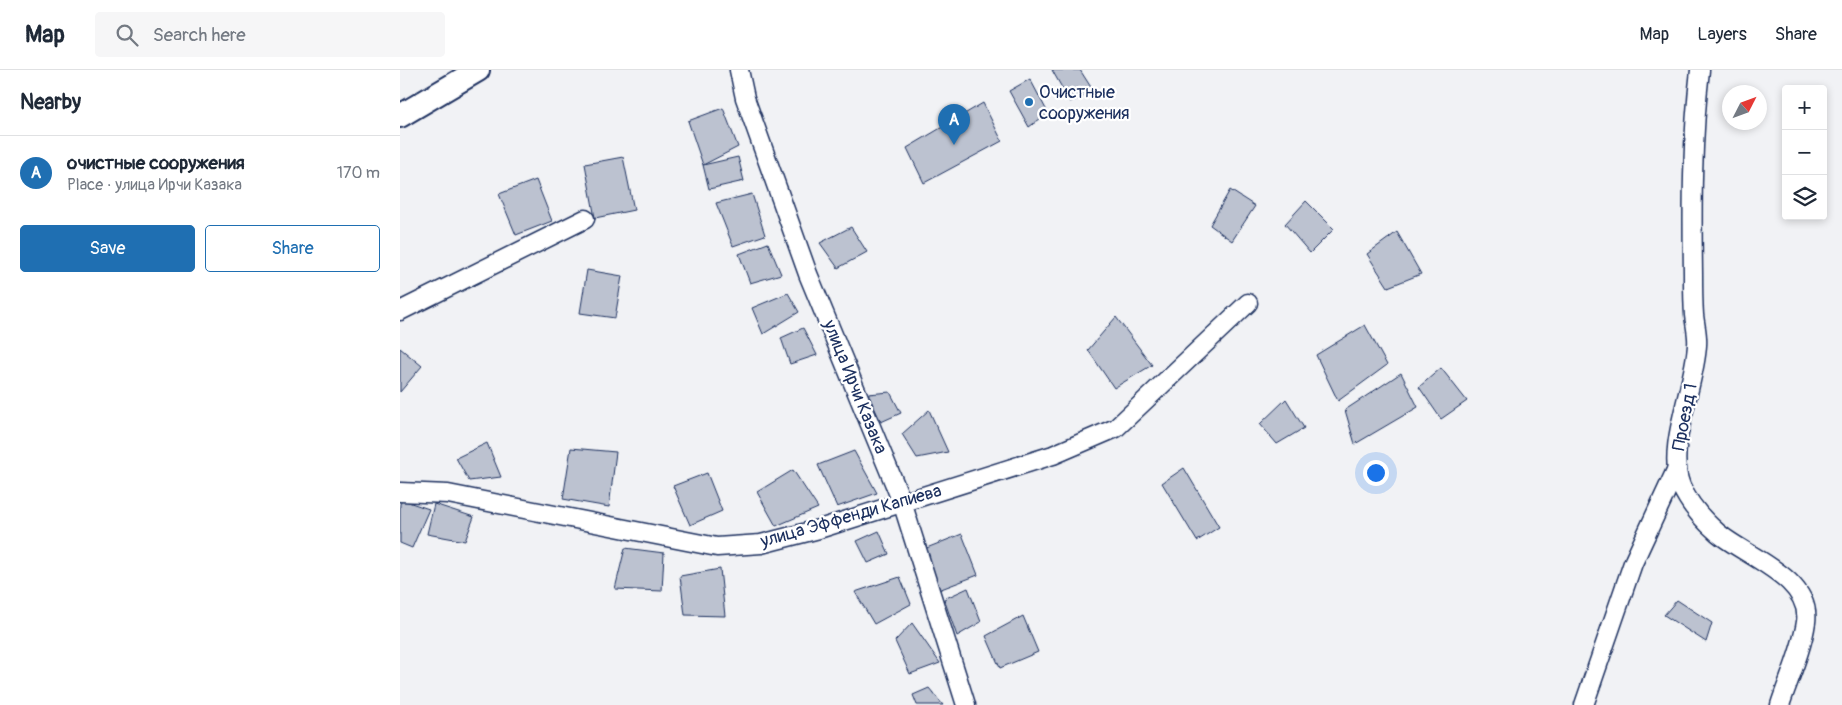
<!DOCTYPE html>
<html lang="en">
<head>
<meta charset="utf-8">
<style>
  :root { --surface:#fff; --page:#f6f6f7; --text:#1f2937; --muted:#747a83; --line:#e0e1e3; --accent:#1f6fb2 }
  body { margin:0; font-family:Pangolin,sans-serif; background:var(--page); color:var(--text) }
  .controls { position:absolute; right:15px; top:15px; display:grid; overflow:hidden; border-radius:5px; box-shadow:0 2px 8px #0003 }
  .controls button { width:45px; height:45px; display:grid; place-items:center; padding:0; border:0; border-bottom:1px solid var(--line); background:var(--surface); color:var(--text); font:25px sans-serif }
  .compass { position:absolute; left:1322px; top:15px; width:45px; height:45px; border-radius:50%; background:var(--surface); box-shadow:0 2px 8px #0003; rotate:48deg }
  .you { position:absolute; left:975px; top:402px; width:18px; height:18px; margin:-12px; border:4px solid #fff; border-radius:50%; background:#1a73e8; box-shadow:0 0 0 8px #1a73e833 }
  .badge { display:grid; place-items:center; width:32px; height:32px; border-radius:50%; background:var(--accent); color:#fff; font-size:16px; font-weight:700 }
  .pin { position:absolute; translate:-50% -41px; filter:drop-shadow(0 1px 2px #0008) }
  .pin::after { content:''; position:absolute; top:26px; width:18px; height:15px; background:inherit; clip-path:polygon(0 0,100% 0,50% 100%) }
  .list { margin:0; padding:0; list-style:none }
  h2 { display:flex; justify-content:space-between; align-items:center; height:65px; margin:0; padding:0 20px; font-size:21px }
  h2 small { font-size:16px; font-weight:400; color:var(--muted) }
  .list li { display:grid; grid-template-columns:32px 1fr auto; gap:15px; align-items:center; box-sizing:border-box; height:75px; padding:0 20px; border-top:1px solid var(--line) }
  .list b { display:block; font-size:19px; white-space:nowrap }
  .list p { margin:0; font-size:16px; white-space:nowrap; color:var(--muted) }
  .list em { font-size:16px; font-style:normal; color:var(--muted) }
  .actions { display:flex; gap:10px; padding:15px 20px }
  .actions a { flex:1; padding:11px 0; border:1px solid var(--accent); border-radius:5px; text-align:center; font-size:18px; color:var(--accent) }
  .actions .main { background:var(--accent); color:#fff }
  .icon { flex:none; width:28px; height:28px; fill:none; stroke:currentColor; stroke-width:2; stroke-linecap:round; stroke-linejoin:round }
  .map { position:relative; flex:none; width:1442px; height:635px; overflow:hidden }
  header { display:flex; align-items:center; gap:30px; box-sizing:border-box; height:70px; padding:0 25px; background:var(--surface); border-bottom:1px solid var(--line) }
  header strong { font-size:24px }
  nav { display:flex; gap:28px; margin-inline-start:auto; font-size:18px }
  .search { width:350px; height:45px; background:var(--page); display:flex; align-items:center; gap:12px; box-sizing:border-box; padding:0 18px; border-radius:5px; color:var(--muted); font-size:19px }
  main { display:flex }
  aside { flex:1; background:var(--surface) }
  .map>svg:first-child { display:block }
</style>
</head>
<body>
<header>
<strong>Map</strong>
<div class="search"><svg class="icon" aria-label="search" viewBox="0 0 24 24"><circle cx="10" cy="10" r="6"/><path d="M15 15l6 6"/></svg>Search here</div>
<nav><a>Map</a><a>Layers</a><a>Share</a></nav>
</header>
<main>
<aside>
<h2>Nearby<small></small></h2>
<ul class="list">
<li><span class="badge">A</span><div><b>очистные сооружения</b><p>Place · улица Ирчи Казака</p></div><em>170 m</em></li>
</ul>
<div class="actions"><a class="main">Save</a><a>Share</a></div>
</aside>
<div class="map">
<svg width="1442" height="635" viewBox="0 0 1442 635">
  <rect width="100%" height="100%" fill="#f1f2f5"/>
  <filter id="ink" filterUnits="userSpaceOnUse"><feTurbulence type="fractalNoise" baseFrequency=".02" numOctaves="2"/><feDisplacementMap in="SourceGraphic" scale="10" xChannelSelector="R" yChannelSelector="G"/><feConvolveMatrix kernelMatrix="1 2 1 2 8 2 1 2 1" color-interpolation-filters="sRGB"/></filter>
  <g filter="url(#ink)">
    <g fill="#bcc2d0" stroke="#1b2f5e">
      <polygon points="652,0 680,0 694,22 670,32"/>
      <polygon points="630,9 648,43 629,57 609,21"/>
      <polygon points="583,33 602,71 524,113 507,78"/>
      <polygon points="323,38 338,77 303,95 288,51"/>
      <polygon points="223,87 234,140 195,148 185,94"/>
      <polygon points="338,87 344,111 309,119 303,95"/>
      <polygon points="136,110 152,151 116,165 99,124"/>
      <polygon points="830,120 855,136 832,171 810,155"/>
      <polygon points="352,124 365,165 333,176 316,133"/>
      <polygon points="906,131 934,159 910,183 885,154"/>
      <polygon points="451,157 467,182 438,198 420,173"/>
      <polygon points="997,162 1021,204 988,217 967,184"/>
      <polygon points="368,173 381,204 350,213 339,184"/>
      <polygon points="187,200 222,206 215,248 180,243"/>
      <polygon points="388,223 399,242 363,264 352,238"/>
      <polygon points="716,247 752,295 714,318 688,280"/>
      <polygon points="965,255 987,295 938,331 916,285"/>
      <polygon points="403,258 417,285 390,294 381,268"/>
      <polygon points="0,278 22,296 0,322"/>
      <polygon points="1041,298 1067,331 1041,349 1019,317"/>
      <polygon points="1001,303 1018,337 955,374 945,340"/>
      <polygon points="490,322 501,343 481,352 468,324"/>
      <polygon points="886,329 904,358 877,374 860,354"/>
      <polygon points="529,340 548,382 517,388 502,364"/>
      <polygon points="87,373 101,407 69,411 56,388"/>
      <polygon points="171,378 216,382 209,437 163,429"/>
      <polygon points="454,381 477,423 437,437 418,395"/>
      <polygon points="784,398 819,457 797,471 762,413"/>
      <polygon points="393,400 418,438 376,456 357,422"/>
      <polygon points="307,403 322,441 290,455 273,416"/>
      <polygon points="2,430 29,439 12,478 0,473 0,434"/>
      <polygon points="34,434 74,447 65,471 27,464"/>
      <polygon points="479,461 489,484 468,493 457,471"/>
      <polygon points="562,464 578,505 536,521 524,479"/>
      <polygon points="225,478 264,483 262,521 215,519"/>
      <polygon points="320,499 325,546 285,545 280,506"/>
      <polygon points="500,507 511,534 474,554 455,522"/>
      <polygon points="568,518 581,552 557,566 544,529"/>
      <polygon points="1277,530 1312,553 1306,572 1264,545"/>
      <polygon points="623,546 638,582 600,598 586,566"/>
      <polygon points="512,553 540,593 510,604 495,571"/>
      <polygon points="529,618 543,635 517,635 513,625"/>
    </g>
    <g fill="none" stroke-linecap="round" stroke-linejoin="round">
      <defs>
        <g id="minor">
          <polyline points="339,0 345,28 408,204 502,432 566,635"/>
          <path d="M1300 0C1292 68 1292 135 1293 204 1293 217 1293 231 1294 245 1295 255 1298 265 1297 275 1295 317 1265 378 1281 416 1289 434 1303 450 1318 463 1345 486 1412 508 1406 552 1402 580 1389 608 1380 635"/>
          <polyline points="0,241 185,149"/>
          <polyline points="0,422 48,424 317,477 361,474 419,459 653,385 716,358 848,233"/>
          <polyline points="1184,635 1233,493 1277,398"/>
        </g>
        <polyline id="tertiary" points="0,46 78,0"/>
      </defs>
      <use href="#minor" stroke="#1b2f5e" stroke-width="21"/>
      <use href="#tertiary" stroke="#1b2f5e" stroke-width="26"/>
      <use href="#minor" stroke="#fff" stroke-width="18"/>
      <use href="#tertiary" stroke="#fff" stroke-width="22"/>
    </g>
  </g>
  <circle fill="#1f6fb2" stroke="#fff" stroke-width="2" cx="629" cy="32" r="5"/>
  <g text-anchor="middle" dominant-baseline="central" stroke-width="4.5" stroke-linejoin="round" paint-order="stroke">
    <g font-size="18" fill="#1b2f5e" stroke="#fff" text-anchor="start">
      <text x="639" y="22">Очистные<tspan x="639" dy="21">сооружения</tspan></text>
    </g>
    <g font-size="18" fill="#1b2f5e" stroke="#fff">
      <text transform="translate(455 317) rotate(68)">улица Ирчи Казака</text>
      <text transform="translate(1285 347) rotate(-79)">Проезд 1</text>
      <text transform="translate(451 446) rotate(-16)">улица Эффенди Капиева</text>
    </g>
  </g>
</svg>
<div class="controls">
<button>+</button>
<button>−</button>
<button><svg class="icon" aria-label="layers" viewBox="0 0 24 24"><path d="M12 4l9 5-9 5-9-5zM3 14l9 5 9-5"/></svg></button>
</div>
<svg class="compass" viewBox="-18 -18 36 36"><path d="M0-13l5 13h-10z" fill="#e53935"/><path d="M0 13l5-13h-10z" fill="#747a83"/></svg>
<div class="you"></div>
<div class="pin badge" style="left:554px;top:75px">A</div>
</div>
</main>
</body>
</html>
